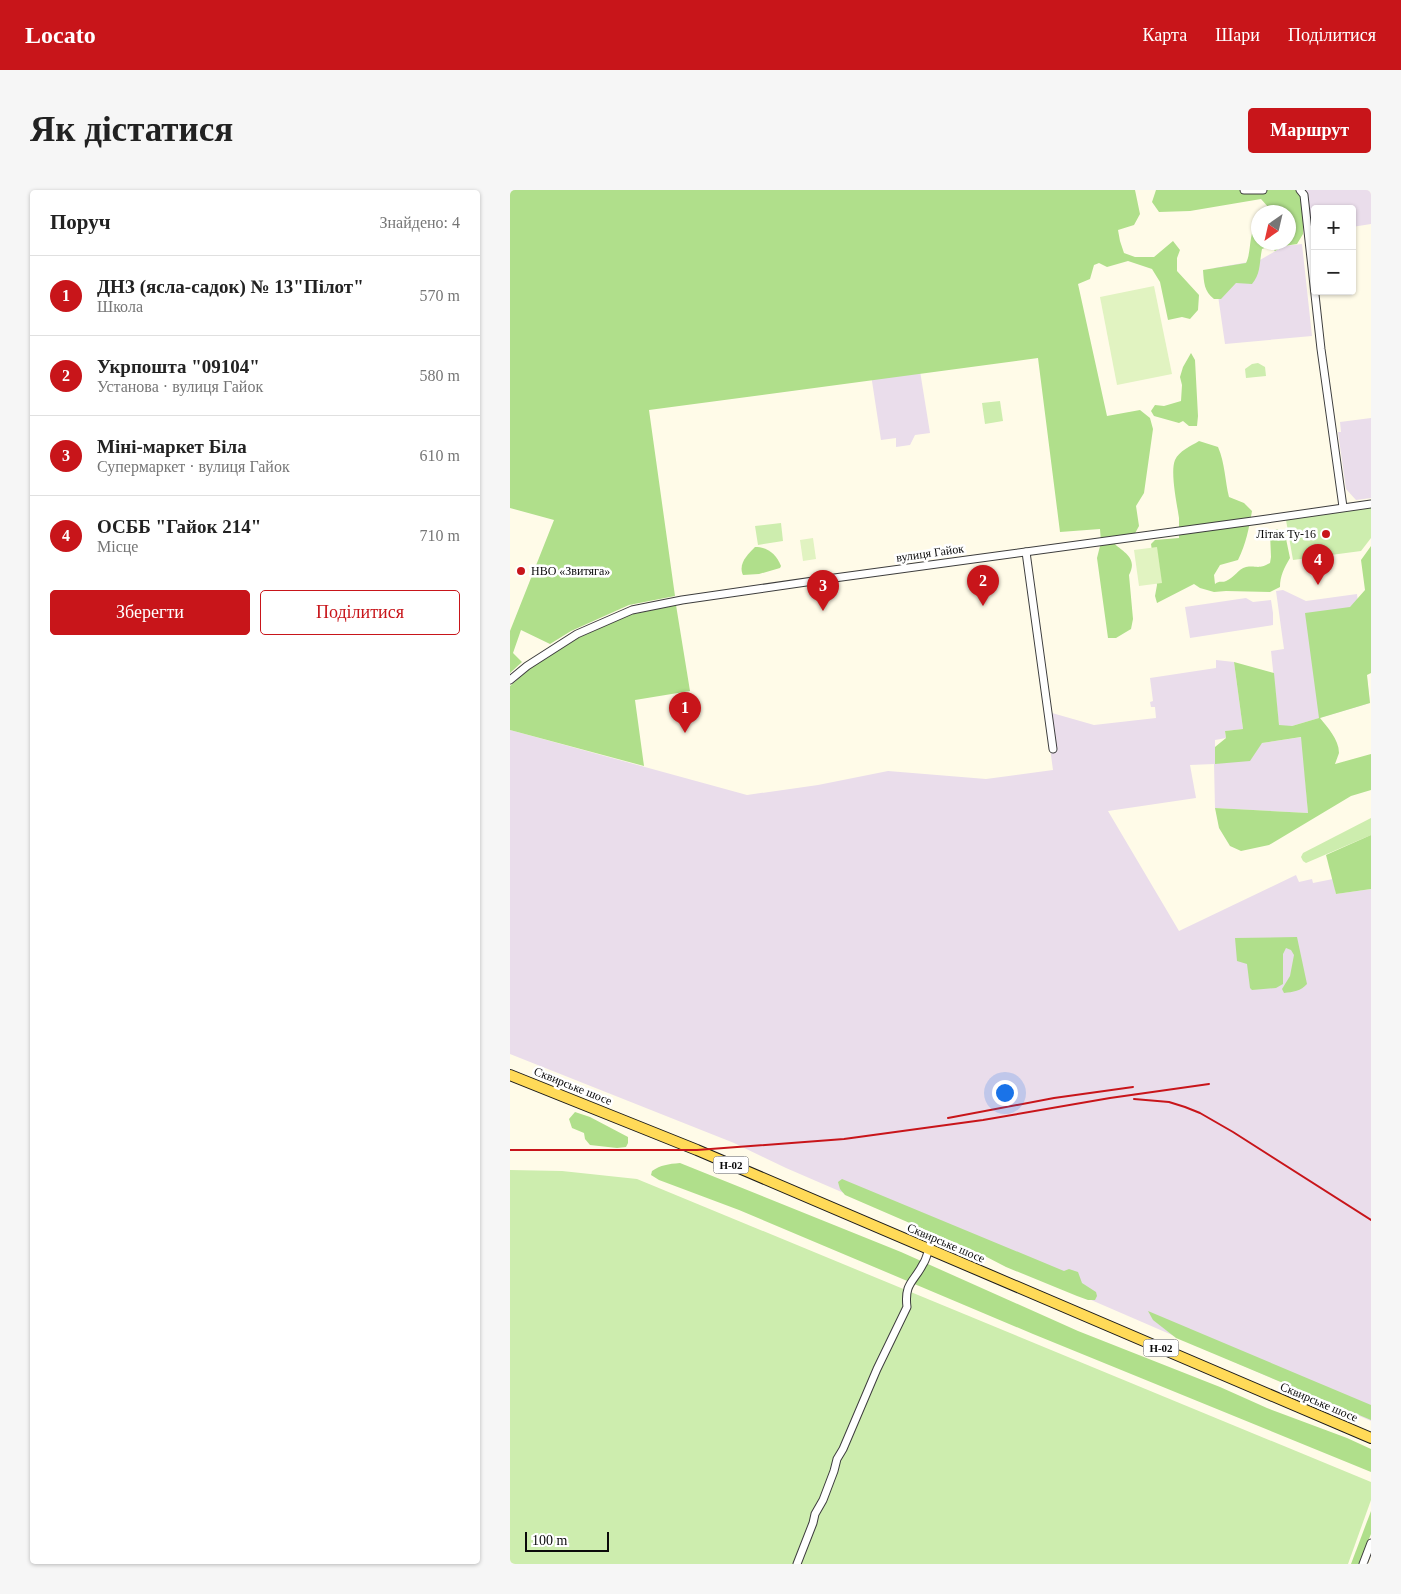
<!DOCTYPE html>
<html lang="uk">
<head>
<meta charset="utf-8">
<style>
  :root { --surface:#fff; --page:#f6f6f6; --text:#222; --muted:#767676; --line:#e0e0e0; --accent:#c8151a }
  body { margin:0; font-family:"Times New Roman",serif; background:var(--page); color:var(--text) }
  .controls { position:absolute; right:15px; top:15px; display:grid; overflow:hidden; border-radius:5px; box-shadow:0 1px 4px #0004 }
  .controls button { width:45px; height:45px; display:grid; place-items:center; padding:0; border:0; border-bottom:1px solid var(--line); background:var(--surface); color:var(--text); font:25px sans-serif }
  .compass { position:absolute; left:741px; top:15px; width:45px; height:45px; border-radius:50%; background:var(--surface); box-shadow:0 1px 4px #0004; rotate:214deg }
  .scale { position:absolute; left:15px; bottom:12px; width:84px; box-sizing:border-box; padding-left:5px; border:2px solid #0a0a0a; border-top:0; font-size:14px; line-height:18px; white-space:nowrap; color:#0a0a0a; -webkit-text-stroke:4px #fff; paint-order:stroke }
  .you { position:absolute; left:494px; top:902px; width:18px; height:18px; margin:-12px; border:4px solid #fff; border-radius:50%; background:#1a73e8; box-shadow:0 0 0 8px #1a73e833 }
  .badge { display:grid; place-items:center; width:32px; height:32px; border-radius:50%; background:var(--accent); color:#fff; font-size:16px; font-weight:700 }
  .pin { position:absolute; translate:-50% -41px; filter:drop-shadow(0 1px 2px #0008) }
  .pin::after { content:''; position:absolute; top:26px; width:18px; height:15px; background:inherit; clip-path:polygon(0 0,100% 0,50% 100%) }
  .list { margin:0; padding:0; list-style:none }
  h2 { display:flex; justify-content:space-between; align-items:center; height:65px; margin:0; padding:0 20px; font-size:21px }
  h2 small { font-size:16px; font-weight:400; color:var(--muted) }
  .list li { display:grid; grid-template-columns:32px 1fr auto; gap:15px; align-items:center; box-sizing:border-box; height:80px; padding:0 20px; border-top:1px solid var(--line) }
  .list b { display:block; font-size:19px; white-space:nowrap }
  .list p { margin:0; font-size:16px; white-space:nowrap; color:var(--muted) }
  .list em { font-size:16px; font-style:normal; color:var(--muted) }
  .actions { display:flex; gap:10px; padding:15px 20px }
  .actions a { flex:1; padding:11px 0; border:1px solid var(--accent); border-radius:5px; text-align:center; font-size:18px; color:var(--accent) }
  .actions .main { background:var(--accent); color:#fff }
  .map { position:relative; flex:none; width:861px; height:1374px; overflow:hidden; border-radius:5px }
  header { display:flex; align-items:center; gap:30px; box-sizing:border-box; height:70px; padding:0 25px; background:var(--accent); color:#fff }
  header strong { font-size:24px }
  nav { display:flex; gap:28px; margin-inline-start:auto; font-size:18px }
  .intro { display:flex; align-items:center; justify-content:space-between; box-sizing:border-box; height:120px; padding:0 30px }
  h1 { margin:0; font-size:35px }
  .button { padding:12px 22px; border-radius:5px; background:var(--accent); color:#fff; font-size:18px; font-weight:700 }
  main { display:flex; gap:30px; padding:0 30px }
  aside { flex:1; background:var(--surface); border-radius:5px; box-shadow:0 1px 4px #0004 }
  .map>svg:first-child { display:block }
</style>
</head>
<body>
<header>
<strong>Locato</strong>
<nav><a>Карта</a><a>Шари</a><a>Поділитися</a></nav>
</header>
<div class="intro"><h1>Як дістатися</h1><a class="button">Маршрут</a></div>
<main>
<aside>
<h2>Поруч<small>Знайдено: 4</small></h2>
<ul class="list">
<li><span class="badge">1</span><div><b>ДНЗ (ясла-садок) № 13&quot;Пілот&quot;</b><p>Школа</p></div><em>570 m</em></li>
<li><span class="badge">2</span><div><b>Укрпошта &quot;09104&quot;</b><p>Установа · вулиця Гайок</p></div><em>580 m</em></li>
<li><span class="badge">3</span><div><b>Міні-маркет Біла</b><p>Супермаркет · вулиця Гайок</p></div><em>610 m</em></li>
<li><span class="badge">4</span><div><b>ОСББ &quot;Гайок 214&quot;</b><p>Місце</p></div><em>710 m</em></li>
</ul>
<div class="actions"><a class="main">Зберегти</a><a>Поділитися</a></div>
</aside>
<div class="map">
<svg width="861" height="1374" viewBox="0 0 861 1374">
  <rect width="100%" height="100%" fill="#fffbe8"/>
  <g fill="#eaddeb">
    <polygon points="796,0 861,0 861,34 842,37 842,19 805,19 805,41 803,40 799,37"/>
    <polygon points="792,54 802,146 715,154 704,78 750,70 774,56"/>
    <polygon points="358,165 410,181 420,243 405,245 400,255 386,257 386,248 371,250"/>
    <polygon points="861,228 861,308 846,310 836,299 828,242 831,242 830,232"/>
    <polygon points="773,400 796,411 847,404 860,513 782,536 769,537 761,461 774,459 766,401"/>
    <polygon points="736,408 743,412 761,410 763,423 763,435 680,448 675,417"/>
    <polygon points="706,470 724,472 733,539 715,541 716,548 705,550 705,573 752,553 792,547 798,623 705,618 704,574 680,575 686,608 598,621 669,741 786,685 789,692 802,689 803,693 823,689 826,704 861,699 861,1231 276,978 224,953 0,864 0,540 237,605 308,595 378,581 476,589 543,580 535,521 584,535 646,528 645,517 641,517 640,512 643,511 640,488 706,478"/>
  </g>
  <g fill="#cdedae">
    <polygon points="748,173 755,177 756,186 736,188 735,179 742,174"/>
    <polygon points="490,211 493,231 475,234 472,213"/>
    <polygon points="861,318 861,348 851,361 783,370 776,330"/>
    <polygon points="271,333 273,351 248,355 245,336"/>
    <polygon points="861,628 861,645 796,673 793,671 791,667 793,663"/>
    <polygon points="0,980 52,981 127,989 861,1292 861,1310 838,1374 0,1374"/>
  </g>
  <g fill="#b0df8b">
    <path d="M0 0H625L630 24 624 35 608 40 610 51 614 63 625 67H644L663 51 670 60 667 68V81L689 105 688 120 680 129 672 127 658 130 650 92 642 79 618 71 597 77 589 73 584 75 580 89 568 94 597 226 630 220 640 228 643 239 634 303 626 316 629 336 623 347 601 350C611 362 629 366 619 385L623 429 621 439 606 448H598L587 368 591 352 590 339 550 342 528 168 139 220 165 406 119 415 61 441 40 454 11 440 3 463 12 472 0 483V441L44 330 0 318Z"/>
    <path d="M646 0H794L793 44 787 54 774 56 765 61 760 56 752 59C749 74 751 83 742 94L726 93 711 109H704C694 101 694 93 693 80L736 73C742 61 738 42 748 32V52H778V22H756L759 18 751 9 680 21 649 22 642 12Z"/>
    <polygon points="681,163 685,170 688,226 687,236 679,236 673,231 669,233 644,226 641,221 645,215 654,216 671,211 672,195 670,187 673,177"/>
    <path d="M689 251 708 257C715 273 715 291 719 307L734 313 742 321C739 338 736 354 728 370L710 375 704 385 705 394C710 390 711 393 716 391 724 388 728 379 736 377 747 375 747 380 760 373L761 367 760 343 767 339 775 344 780 368C774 378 770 386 770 397L760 402 716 401 704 402 690 398 684 394 647 413 645 406 647 395 641 354 645 350 669 348C669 341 669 335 669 328 667 314 660 282 665 270 669 261 681 256 689 251Z"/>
    <path d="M861 356V483L857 485 860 513 810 528C817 537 829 549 829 563 828 566 826 571 825 574L861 564V600L841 606 759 655 731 661 720 656 709 638 705 618 798 623 791 547 752 553 740 571 705 574V557L716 548 715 541 733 539 724 472 764 483 769 535 782 536 809 528 795 423 840 417 855 400 851 370Z"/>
    <path d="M245 357C258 357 266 364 271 376L270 378 249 384 233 385C228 374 237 365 245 357Z"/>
    <polygon points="166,415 180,501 125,510 134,576 0,540 0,496 23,476 70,447 119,425"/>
    <polygon points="861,645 861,699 826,704 816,665"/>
    <path d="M787 747 797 794C791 801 783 802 774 803L772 799 780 786 784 765 781 760 776 758 773 764V794L766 798 742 800 740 798 737 774 727 771 725 748Z"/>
    <polygon points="65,922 80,927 118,947 118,953 116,957 107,958 80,955 75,949 74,943 62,938 59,929"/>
    <path d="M170 973 391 1062 568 1141 710 1197 757 1218 837 1248 861 1259V1282L523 1144 229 1020 149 990 141 985 142 981C151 975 158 974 170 973Z"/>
    <polygon points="332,989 554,1081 559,1079 568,1082 572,1093 586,1102 587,1106 585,1110 578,1110 567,1106 496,1077 469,1063 335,1005 330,999 328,992"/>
    <polygon points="638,1121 861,1215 861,1230 666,1148 643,1130"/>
    <polygon points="861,1321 861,1344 849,1374 841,1374"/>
  </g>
  <g fill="#e1f3c1">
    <polygon points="644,96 662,184 607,195 590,107"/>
    <polygon points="303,348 306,369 293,371 290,350"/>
    <polygon points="647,357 652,393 629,396 624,360"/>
  </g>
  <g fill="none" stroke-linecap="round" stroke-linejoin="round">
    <defs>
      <g id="minor">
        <polyline points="734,0 753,0"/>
        <polyline points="790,0 794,5 811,159 833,317"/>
        <polyline points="516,362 543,559"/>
        <polyline points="0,490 17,476 67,444 122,420 172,410 317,389 750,330 861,314"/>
        <path d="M287 1374 303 1333 305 1324 313 1310 324 1281 327 1269 333 1259 367 1179 397 1117C394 1093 404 1092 413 1074 416 1070 417 1064 419 1059"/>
        <polyline points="853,1374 861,1353"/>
      </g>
      <polyline id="primary" points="0,885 187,960 861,1248"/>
    </defs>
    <use href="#minor" stroke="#3d3d3d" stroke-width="9"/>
    <use href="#primary" stroke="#1b1b1b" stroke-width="12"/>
    <use href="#minor" stroke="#fff" stroke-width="7"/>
    <use href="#primary" stroke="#ffda58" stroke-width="10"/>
    <g stroke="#c8151a" stroke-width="2">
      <polyline points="624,909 659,912 675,917 690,923 723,942 861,1030"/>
      <polyline points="438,928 544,908 623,897"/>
      <polyline points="0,960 187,960 334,949 473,930 600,908 699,894"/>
    </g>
  </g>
  <g fill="#c8151a" stroke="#fff" stroke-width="2">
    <circle cx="816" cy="344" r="5"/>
    <circle cx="11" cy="381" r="5"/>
  </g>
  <g text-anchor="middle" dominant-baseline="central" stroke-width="5" stroke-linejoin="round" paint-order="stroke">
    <g fill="#fff" stroke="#545454" stroke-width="1">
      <rect x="203.5" y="966.5" width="35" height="17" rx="4"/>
      <rect x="633.5" y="1149.5" width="35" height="17" rx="4"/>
    </g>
    <g font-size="11" font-weight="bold" fill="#0a0a0a">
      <text x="221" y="975">Н-02</text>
      <text x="651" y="1158">Н-02</text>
    </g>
    <g font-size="12" fill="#0a0a0a" stroke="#fff" text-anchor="end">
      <text x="806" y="344">Літак Ту-16</text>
      <text x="21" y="381" text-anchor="start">НВО «Звитяга»</text>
    </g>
    <g font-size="12" fill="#0a0a0a" stroke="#fff">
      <text transform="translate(420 363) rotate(-8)">вулиця Гайок</text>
      <text transform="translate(63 896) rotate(22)">Сквирське шосе</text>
      <text transform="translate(436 1053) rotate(23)">Сквирське шосе</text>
      <text transform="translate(809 1212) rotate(23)">Сквирське шосе</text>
    </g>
  </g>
</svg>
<div class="controls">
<button>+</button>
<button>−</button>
</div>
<svg class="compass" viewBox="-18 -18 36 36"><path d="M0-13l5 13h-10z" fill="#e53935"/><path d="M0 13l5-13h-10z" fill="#767676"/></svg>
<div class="scale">100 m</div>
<div class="you"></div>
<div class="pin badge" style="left:175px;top:543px">1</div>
<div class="pin badge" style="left:473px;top:416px">2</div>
<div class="pin badge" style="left:313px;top:421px">3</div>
<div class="pin badge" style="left:808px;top:395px">4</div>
</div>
</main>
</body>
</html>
